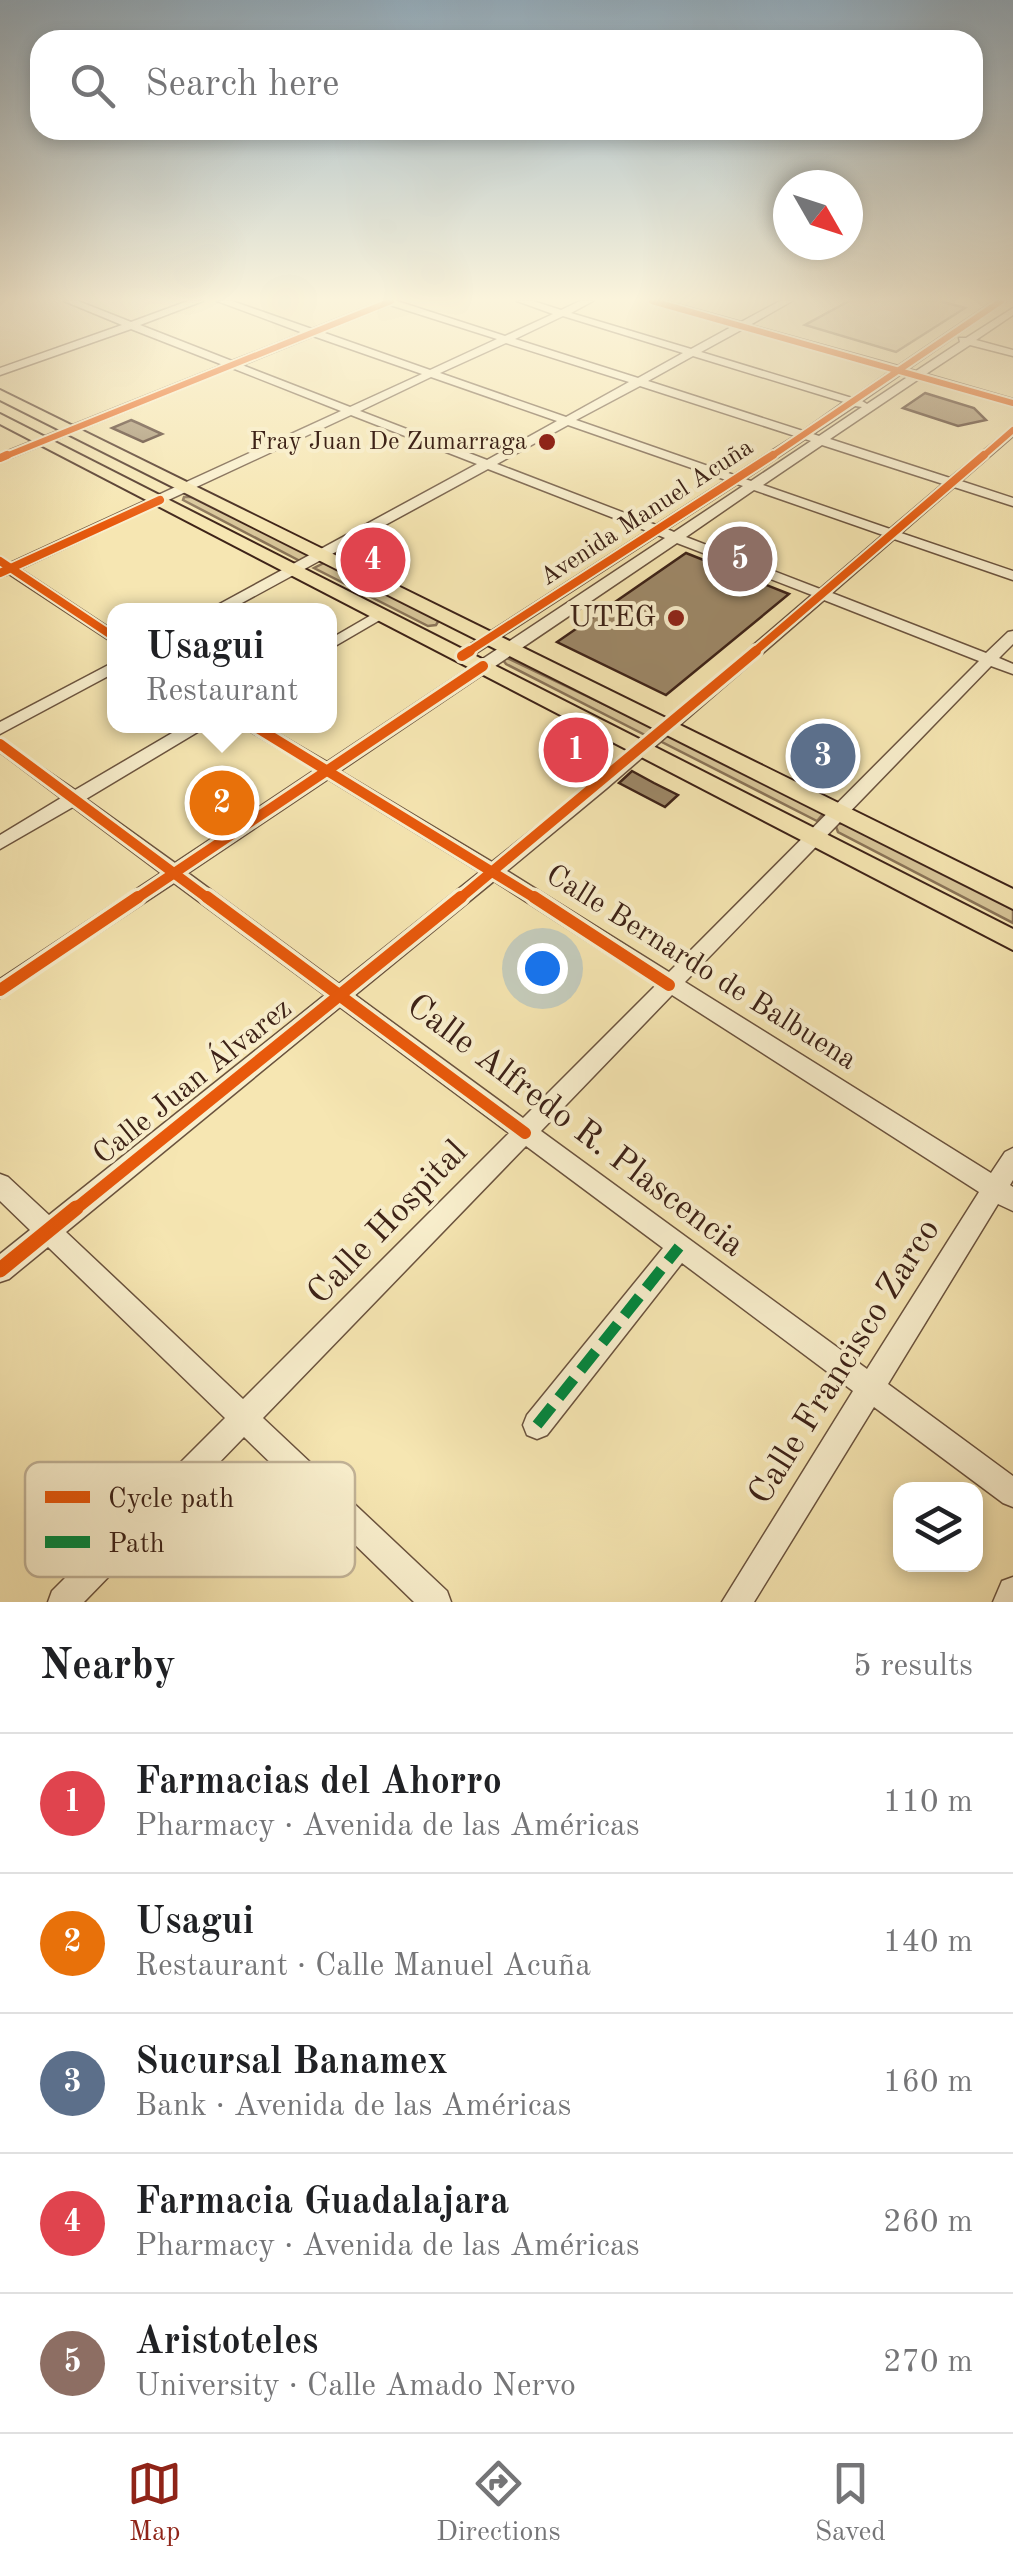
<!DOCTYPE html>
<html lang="en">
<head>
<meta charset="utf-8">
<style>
  :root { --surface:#fff; --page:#f2f2f2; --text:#202124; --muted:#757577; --line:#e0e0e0; --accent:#8f2418 }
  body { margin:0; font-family:"Old Standard TT",serif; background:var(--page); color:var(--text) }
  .controls { position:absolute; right:30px; bottom:30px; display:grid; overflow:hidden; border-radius:20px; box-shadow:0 5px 15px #0003 }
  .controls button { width:90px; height:90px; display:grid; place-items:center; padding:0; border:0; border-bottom:2px solid var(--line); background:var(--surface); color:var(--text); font:50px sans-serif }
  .compass { position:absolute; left:773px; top:170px; width:90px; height:90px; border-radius:50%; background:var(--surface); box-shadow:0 5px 15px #0003; rotate:129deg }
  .you { position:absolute; left:542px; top:968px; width:35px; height:35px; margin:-25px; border:8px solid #fff; border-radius:50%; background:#1a73e8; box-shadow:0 0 0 15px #1a73e833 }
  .badge { display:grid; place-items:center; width:65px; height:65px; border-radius:50%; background:var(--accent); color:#fff; font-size:32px; font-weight:700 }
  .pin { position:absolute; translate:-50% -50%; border:5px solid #fff; box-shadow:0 2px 10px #0006 }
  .popup { position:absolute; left:107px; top:603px; width:230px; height:130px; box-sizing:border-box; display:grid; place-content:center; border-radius:20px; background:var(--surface); filter:drop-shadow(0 2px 8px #0005); font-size:32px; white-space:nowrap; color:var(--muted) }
  .popup b { font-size:38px; color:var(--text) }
  .popup::after { content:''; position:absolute; left:50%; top:100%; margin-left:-20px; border:20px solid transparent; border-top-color:var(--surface) }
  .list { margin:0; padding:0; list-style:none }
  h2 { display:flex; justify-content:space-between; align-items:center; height:130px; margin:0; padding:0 40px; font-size:42px }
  h2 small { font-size:32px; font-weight:400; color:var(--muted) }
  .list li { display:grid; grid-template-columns:65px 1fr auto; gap:30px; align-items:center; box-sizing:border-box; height:140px; padding:0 40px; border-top:2px solid var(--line) }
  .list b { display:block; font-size:38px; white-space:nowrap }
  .list p { margin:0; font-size:32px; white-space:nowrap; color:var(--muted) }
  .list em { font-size:32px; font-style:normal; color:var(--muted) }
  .icon { flex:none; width:55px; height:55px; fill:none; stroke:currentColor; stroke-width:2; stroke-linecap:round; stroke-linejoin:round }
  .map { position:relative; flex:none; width:1013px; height:1602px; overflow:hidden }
  .search { position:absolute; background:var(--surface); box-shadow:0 5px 15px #0003; left:30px; right:30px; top:30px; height:110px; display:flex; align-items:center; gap:25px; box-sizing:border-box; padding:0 35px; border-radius:30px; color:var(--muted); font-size:38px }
  .sheet { height:830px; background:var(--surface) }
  nav { display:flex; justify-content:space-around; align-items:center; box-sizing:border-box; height:140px; border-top:2px solid var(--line); background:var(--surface); font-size:28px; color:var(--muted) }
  nav a { display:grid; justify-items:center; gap:5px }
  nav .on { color:var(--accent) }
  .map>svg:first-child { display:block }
</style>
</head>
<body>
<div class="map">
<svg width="1013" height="1602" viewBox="0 0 1013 1602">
  <rect width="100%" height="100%" fill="#f6e6b2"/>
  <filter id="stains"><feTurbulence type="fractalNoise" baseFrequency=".002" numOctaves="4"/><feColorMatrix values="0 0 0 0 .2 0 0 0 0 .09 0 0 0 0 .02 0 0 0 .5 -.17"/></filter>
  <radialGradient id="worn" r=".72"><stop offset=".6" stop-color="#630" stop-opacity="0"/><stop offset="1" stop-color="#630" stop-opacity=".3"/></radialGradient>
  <g fill="#d7c598" stroke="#8a7458" stroke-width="2.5">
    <polygon points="849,301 940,301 965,308 896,352 805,325"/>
    <polygon points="184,497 193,497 309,555 307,560 300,561 183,500"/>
    <polygon points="324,563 439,620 436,625 428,626 314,568"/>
    <polygon points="507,658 656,729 649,737 506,664 503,660"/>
    <polygon points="667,733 824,813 817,821 658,740"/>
    <polygon points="845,823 1013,908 1013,923 838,832 835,824"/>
  </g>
  <g fill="#9d8868" stroke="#3d2217" stroke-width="2.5">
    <polygon points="925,393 974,408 986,420 958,426 903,408"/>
    <polygon points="131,420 138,423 162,434 143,442 112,428"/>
    <polygon points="686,553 789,594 666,695 557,642"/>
    <polygon points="632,771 654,783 678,795 665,807 619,783"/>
  </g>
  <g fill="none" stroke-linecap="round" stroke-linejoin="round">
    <defs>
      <g id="minor">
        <path d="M64 301H78L131 322 188 301H203L140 325 232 361 303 333 217 301H232L312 329 382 301H397L505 336 553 314 517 301H533L561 310 580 301H593L571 313 691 349 733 326 649 301H665L741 322 780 301H792L750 325 898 366 994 301H1006L908 369 916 371 960 342 959 338H966L1013 308V315L976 340 1013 350V356L970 345 926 374 1013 399V405L919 379 830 439 950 478 1013 427V436L961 481 1013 498V506L954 487 901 533 1013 571V580L894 539 832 593 986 653 1008 632 1013 631V644L999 658 1013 664V674L991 666 685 982 991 1173 1005 1152 1013 1148V1180L1010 1185 1013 1187V1211L998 1204 888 1384 1013 1476V1507L1003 1503 874 1407 754 1602H722L853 1391 682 1263 547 1435 537 1439 527 1435 523 1425 527 1415 663 1248 526 1146 263 1418 447 1591 451 1602H414L244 1437 84 1602H48L52 1591 225 1418 48 1247 9 1279 0 1282V1254L30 1230 0 1201V1174L8 1177 49 1215 325 995 174 883 0 998V979L161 873 73 807 0 849V835L61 798 0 752V739L75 790 184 726H203L201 730 86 799 175 863 315 770 248 730 246 726H265L327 762 665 538 658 535 467 659H457L454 656 457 653 647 531 488 469 229 610H212L214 607 477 464 351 415 20 569 114 631V641L109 640 9 574 0 577V562L10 563 341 411 232 368 0 462V454L223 365 131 329 0 375V368L122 325ZM390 305 497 339 430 370 322 332ZM563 316 683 353 638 378 515 339ZM743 329 891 371 852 398 701 352ZM313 336 422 374 350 407 242 365ZM506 343 629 382 566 417 440 373ZM693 356 844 402 803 431 648 381ZM901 374 909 376 867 404 862 401ZM431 377 557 421 487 460 360 411ZM640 386 795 436 734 475 576 420ZM855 406 862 407 819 436 813 434ZM568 425 726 480 656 525 497 464ZM805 439 811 441 751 481 745 479ZM822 445 943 484 890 529 763 485ZM737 484 743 486 674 532 667 529ZM754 490 883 535 820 589 686 537ZM677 543 812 595 595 780 492 862 340 771ZM824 600 979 661 669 972 507 871 607 788ZM328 779 480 872 339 984 188 873ZM494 881 656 985 523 1118 355 995ZM672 995 979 1192 867 1369 541 1131ZM340 1007 509 1133 243 1399 66 1232Z"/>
        <polygon points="380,610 387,614 385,617 330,649 330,639"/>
        <polygon points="114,662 114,673 0,734 0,722"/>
        <polygon points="1013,1577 1013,1602 993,1602 1002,1581"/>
      </g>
      <g id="major">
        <polygon points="0,390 1013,889 1013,909 0,400"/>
        <polygon points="0,414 1013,929 1013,950 0,424"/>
      </g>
    </defs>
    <use href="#minor" stroke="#6b533e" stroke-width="3"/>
    <use href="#major" stroke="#3d2217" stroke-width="4"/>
    <use href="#minor" fill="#f9efcd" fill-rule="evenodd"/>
    <use href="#major" fill="#f6e6b2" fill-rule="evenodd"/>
    <polyline stroke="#00873e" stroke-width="11" stroke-dasharray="24 11" stroke-linecap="butt" points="537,1425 679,1247"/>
    <defs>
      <g id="cycleway-far4">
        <polyline points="652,301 1013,403"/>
        <polyline points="1,458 391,301"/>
        <polyline points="769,458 1001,301"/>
        <polyline points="981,458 1013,430"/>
      </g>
      <g id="cycleway-far3">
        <polyline points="0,458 7,455"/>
        <polyline points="0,561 114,637"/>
        <polyline points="0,573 160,500"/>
        <polyline points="466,653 773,455"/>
        <polyline points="753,653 984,455"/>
      </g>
      <g id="cycleway-far2">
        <polyline points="462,656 470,651"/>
        <polyline points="254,726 538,900"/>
        <polyline points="0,744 210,900"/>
        <polyline points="134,900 483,666"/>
        <polyline points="458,900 756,651"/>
      </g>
      <g id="cycleway-far1">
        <polyline points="207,897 525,1133"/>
        <polyline points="534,897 669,985"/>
        <polyline points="0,990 138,897"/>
        <polyline points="73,1211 461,897"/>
      </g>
      <polyline id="cycleway" points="0,1270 76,1208"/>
    </defs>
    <use href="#cycleway-far4" stroke="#f9efcd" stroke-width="10"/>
    <use href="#cycleway-far3" stroke="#f9efcd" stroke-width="12"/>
    <use href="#cycleway-far2" stroke="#f9efcd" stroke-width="16"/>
    <use href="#cycleway-far1" stroke="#f9efcd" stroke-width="19"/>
    <use href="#cycleway" stroke="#f9efcd" stroke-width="21"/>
    <use href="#cycleway-far4" stroke="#e8590c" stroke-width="6"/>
    <use href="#cycleway-far3" stroke="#e8590c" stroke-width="8"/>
    <use href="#cycleway-far2" stroke="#e8590c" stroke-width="10"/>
    <use href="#cycleway-far1" stroke="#e8590c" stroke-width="12"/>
    <use href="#cycleway" stroke="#e8590c" stroke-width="15"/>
  </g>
  <linearGradient id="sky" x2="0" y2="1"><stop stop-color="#94adbd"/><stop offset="0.57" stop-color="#fbf4dc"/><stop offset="1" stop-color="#fbf4dc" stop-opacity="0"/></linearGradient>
  <rect width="1013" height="525" fill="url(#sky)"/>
  <g fill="#8f2418" stroke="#f9efcd" stroke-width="4">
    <circle cx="547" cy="442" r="10"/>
    <circle cx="676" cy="618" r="10"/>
  </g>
  <g text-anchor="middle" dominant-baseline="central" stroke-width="8" stroke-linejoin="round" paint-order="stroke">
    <g font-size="25" fill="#3d2217" stroke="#f9efcd" text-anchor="end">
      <text x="527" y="442">Fray Juan De Zumarraga</text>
    </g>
    <g font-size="25" fill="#3d2217" stroke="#f9efcd">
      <text transform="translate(647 513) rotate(-33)">Avenida Manuel Acuña</text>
    </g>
    <g font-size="30" fill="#3d2217" stroke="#f9efcd" text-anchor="end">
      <text x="656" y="618">UTEG</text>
    </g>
    <g font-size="30" fill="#3d2217" stroke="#f9efcd">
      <text transform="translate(701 968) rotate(32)">Calle Bernardo de Balbuena</text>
      <text transform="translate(193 1082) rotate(-39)">Calle Juan Álvarez</text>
    </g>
    <g font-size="35" fill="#3d2217" stroke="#f9efcd">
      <text transform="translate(575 1126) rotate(37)">Calle Alfredo R. Plascencia</text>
      <text transform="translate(388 1223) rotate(-46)">Calle Hospital</text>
      <text transform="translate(845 1362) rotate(-58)">Calle Francisco Zarco</text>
    </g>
  </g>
  <rect x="25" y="1462" width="330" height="115" rx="15" fill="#f9efcd" stroke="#c1b296" stroke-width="2.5"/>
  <rect x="45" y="1491" width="45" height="12" fill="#e8590c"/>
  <rect x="45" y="1536" width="45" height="12" fill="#00873e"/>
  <g font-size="28" fill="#3d2217">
    <text x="108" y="1507">Cycle path</text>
    <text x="108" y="1552">Path</text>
  </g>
  <rect width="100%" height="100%" filter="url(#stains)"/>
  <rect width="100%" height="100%" fill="url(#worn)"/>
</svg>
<div class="controls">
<button><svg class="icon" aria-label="layers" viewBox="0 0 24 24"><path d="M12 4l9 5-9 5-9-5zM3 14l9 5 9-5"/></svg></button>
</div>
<svg class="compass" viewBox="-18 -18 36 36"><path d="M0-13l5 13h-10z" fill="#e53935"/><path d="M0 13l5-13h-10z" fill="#757577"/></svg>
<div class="you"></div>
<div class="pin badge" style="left:576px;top:750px;background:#e0444e">1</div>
<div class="pin badge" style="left:222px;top:803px;background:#e8710a">2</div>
<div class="popup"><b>Usagui</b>Restaurant</div>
<div class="pin badge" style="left:823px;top:756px;background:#5c6f8a">3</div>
<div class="pin badge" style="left:373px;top:560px;background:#e0444e">4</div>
<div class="pin badge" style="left:740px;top:559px;background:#8d6e63">5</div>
<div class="search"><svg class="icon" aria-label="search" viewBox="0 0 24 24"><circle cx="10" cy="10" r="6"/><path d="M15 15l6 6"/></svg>Search here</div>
</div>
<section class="sheet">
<h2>Nearby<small>5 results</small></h2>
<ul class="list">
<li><span class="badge" style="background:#e0444e">1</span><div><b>Farmacias del Ahorro</b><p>Pharmacy · Avenida de las Américas</p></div><em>110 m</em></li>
<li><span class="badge" style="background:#e8710a">2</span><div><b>Usagui</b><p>Restaurant · Calle Manuel Acuña</p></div><em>140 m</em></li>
<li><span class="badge" style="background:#5c6f8a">3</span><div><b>Sucursal Banamex</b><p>Bank · Avenida de las Américas</p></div><em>160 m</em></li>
<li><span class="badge" style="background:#e0444e">4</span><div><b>Farmacia Guadalajara</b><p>Pharmacy · Avenida de las Américas</p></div><em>260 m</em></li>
<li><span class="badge" style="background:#8d6e63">5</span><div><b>Aristoteles</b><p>University · Calle Amado Nervo</p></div><em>270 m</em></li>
</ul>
</section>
<nav>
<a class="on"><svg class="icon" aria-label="map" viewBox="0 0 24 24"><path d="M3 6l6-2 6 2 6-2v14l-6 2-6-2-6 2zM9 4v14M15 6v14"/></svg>Map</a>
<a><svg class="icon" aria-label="directions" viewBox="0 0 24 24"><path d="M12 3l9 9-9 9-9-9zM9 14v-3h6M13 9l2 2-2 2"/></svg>Directions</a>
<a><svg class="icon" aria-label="saved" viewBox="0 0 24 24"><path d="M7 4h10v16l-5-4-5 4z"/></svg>Saved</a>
</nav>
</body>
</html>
